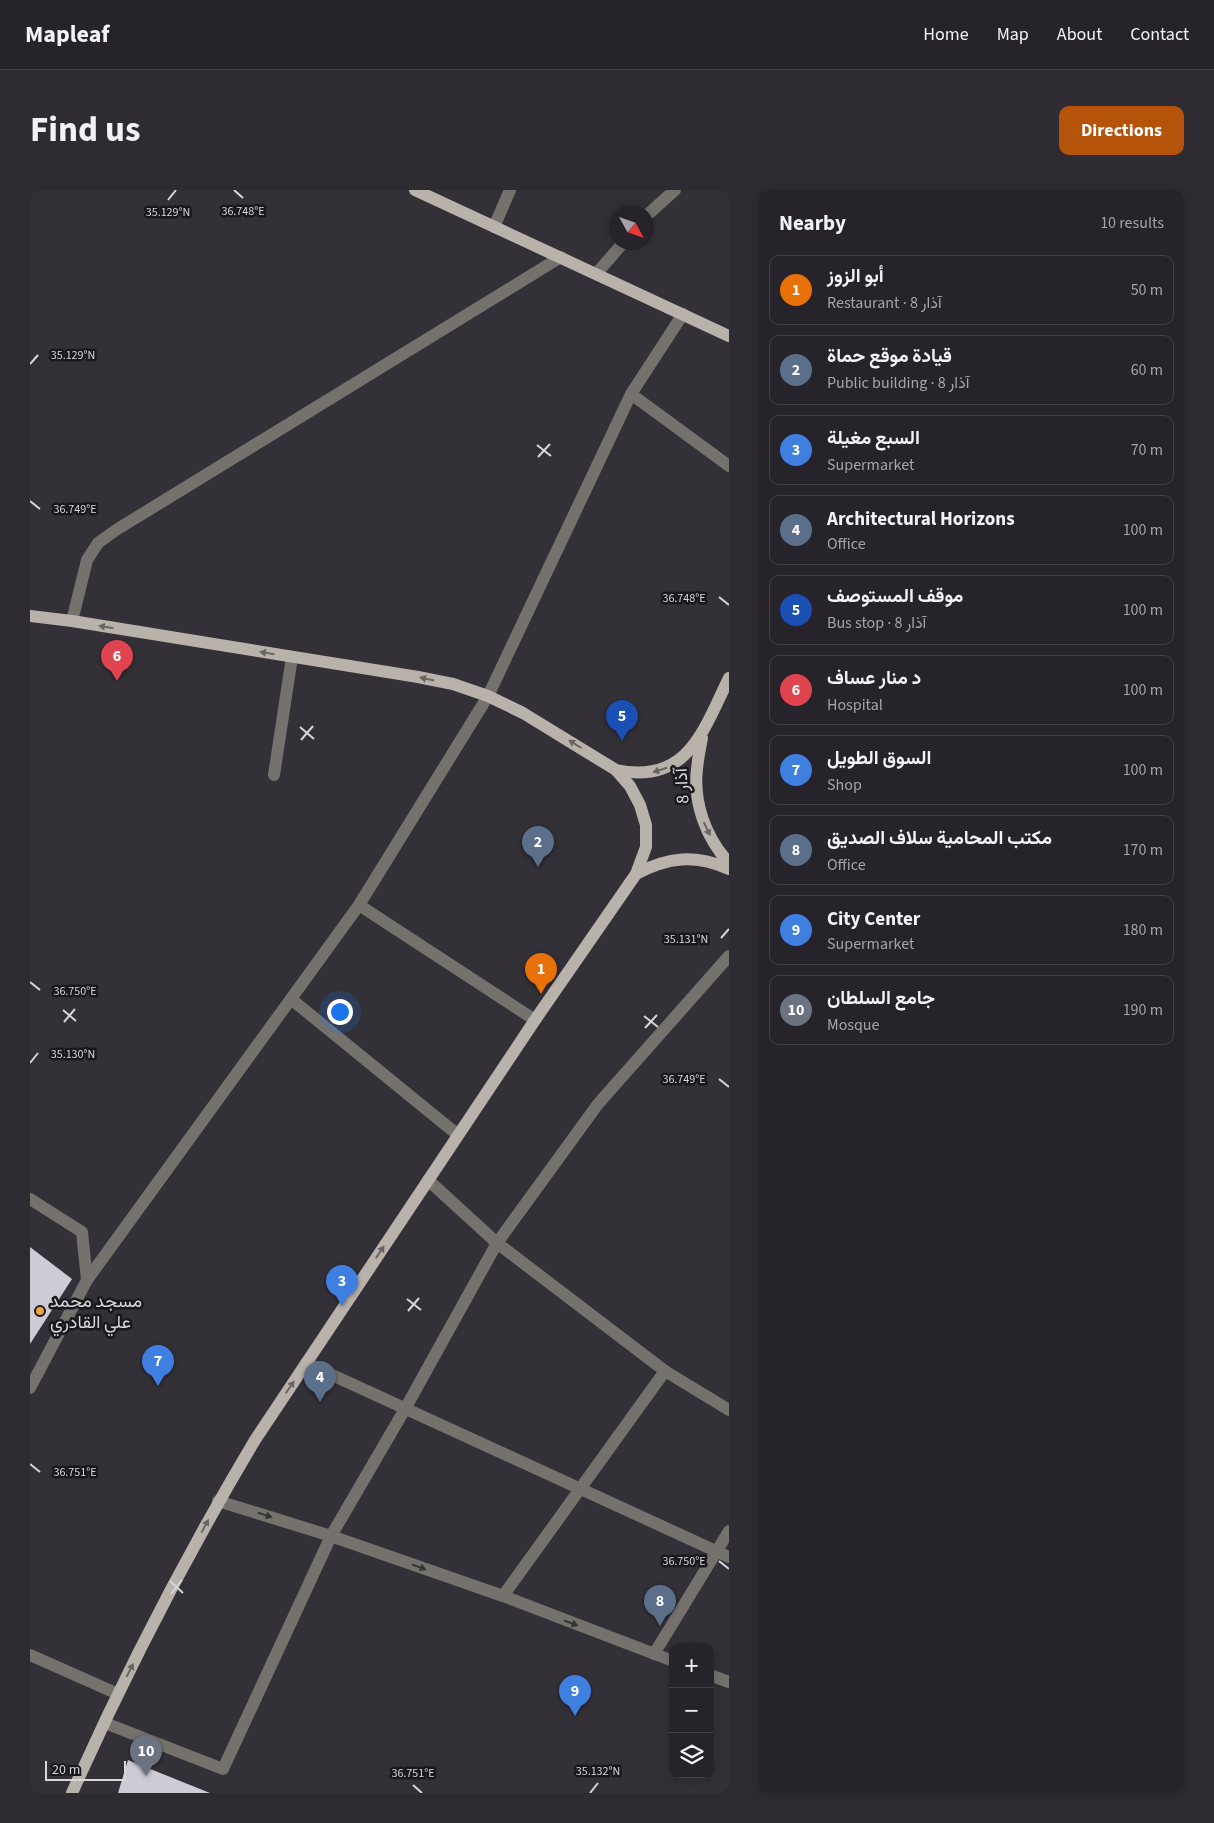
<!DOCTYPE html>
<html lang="en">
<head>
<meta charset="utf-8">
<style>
  :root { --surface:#26242a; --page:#2e2c32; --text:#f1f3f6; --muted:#a4a4a8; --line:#424147; --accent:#b45309 }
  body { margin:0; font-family:"Source Sans 3",Vazirmatn,sans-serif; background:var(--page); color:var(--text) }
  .controls { position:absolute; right:15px; bottom:15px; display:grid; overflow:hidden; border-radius:10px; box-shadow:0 2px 12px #0003 }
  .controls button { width:45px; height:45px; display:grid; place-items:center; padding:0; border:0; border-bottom:1px solid var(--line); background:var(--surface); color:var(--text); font:25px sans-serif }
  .compass { position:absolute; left:579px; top:15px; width:45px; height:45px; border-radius:50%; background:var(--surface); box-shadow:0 2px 12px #0003; rotate:130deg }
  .scale { position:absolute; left:15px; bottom:12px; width:81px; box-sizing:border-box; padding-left:5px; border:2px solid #d8d6db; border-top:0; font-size:14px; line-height:18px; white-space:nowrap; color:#d8d6db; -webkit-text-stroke:4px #1a181c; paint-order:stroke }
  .you { position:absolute; left:309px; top:821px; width:18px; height:18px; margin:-12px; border:4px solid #fff; border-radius:50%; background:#1a73e8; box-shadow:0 0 0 8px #1a73e833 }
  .badge { display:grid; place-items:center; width:32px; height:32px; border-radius:50%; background:var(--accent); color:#fff; font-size:16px; font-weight:700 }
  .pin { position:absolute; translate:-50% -41px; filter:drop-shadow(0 1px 2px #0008) }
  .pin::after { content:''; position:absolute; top:26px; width:18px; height:15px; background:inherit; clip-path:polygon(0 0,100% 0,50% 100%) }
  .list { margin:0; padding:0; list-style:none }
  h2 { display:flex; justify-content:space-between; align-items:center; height:65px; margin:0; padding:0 20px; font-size:21px }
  h2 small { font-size:16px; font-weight:400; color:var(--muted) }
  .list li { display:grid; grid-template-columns:32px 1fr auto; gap:15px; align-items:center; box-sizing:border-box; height:70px; margin:0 10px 10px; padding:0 10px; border:1px solid var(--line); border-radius:10px }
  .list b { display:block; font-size:19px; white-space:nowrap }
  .list p { margin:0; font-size:16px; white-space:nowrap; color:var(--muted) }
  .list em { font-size:16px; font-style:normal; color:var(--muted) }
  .icon { flex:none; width:28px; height:28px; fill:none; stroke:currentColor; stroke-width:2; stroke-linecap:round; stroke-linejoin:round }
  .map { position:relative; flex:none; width:699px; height:1603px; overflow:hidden; border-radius:10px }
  header { display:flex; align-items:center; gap:30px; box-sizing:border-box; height:70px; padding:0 25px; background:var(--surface); border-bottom:1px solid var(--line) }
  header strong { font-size:24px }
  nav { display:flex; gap:28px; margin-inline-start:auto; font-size:18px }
  .intro { display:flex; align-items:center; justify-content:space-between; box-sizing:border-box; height:120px; padding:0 30px }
  h1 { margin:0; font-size:35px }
  .button { padding:12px 22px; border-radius:10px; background:var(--accent); color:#fff; font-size:18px; font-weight:700 }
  main { display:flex; gap:30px; padding:0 30px }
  aside { flex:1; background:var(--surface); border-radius:10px; box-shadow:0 2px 12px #0003 }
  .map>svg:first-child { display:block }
</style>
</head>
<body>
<header>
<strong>Mapleaf</strong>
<nav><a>Home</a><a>Map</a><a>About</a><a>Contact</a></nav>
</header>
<div class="intro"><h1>Find us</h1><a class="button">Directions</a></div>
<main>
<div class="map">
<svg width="699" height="1603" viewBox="0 0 699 1603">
  <rect width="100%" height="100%" fill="#333038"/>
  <g fill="#cfcbd6">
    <polygon points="0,1057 42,1089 0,1154"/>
    <polygon points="98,1570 180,1603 88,1603"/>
  </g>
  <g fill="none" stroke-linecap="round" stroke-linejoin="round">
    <g stroke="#75726e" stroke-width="12">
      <polyline points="616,26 645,0"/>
      <polyline points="464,37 480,0"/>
      <polyline points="566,84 594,52"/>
      <polyline points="601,204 699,276"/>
      <polyline points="42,431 57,370 68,353 86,340 531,67"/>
      <polyline points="244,585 262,467"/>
      <polyline points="329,715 505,830"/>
      <polyline points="261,809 428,945"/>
      <polyline points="398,990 467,1053 635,1181 699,1220"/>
      <polyline points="0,1009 52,1042 57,1090"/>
      <polyline points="276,1173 699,1367"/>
      <polyline points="0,1198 57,1090 329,715 458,506 601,204 653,124"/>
      <polyline points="188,1311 301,1346 473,1406 643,1471"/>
      <polyline points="473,1406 635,1181"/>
      <polyline points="624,1464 699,1341"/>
      <polyline points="0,1465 88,1504"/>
      <polyline points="680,1485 699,1492"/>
      <polyline points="75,1533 193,1579 301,1346 375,1219 467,1053 568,914 699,766"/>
    </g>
    <g stroke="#b9b2aa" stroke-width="12">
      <polyline points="385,0 699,146"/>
      <path d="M0 426 42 431 388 487 423 494 458 506 493 523 586 580 600 596 610 615 616 635V657L606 684 505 830 225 1250C157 1364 96 1482 42 1603"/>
      <path d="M672 548C670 558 668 568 667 579 663 613 676 648 699 673"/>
      <path d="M586 580C658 595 673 541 699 488"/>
      <path d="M606 684C638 667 665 664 699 679"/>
    </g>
  </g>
  <defs><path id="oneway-solid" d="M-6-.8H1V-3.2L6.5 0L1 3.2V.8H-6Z" transform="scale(1.25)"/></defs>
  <g fill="#6a6563">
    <use href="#oneway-solid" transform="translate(76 437) rotate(-171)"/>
    <use href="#oneway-solid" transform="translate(237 463) rotate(-171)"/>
    <use href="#oneway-solid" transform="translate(397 489) rotate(-168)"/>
    <use href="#oneway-solid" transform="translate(545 554) rotate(-148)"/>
    <use href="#oneway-solid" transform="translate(630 580) rotate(162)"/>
    <use href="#oneway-solid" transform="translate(677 639) rotate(65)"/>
    <use href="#oneway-solid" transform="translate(350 1062) rotate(-56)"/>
    <use href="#oneway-solid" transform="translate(260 1197) rotate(-56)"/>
    <use href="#oneway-solid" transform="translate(175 1336) rotate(-62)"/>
    <use href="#oneway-solid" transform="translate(100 1480) rotate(-63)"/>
  </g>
  <g fill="#353335">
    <use href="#oneway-solid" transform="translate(235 1325) rotate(17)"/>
    <use href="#oneway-solid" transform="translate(389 1377) rotate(19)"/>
    <use href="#oneway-solid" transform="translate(541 1433) rotate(21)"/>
  </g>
  <path fill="none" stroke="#d8d6db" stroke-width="2" d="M204 0 213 8M138 10 146 0M0 174 8 165M507 255 521 266M508 267 520 254M0 311 10 319M689 407 699 415M270 537 284 549M271 550 283 536M691 748 699 739M0 792 10 800M33 820 46 831M614 826 628 837M34 832 45 819M615 838 627 825M0 873 8 863M689 889 699 897M377 1109 391 1120M378 1121 389 1108M0 1274 10 1282M689 1371 699 1379M140 1391 153 1403M141 1404 152 1390M383 1595 392 1603M560 1603 568 1593"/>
  <circle fill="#f2a541" stroke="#1a181c" stroke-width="2" cx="10" cy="1121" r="5"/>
  <g text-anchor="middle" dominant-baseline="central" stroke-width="5" stroke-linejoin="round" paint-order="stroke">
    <g font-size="18" fill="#d8d6db" stroke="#1a181c">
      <text transform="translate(652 596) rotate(-93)">8 آذار</text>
    </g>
    <g font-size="18" fill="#d8d6db" stroke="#1a181c" text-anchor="start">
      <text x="20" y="1111">مسجد محمد<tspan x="20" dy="21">علي القادري</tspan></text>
    </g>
  </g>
  <g font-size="12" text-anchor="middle" fill="#d8d6db" stroke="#1a181c" stroke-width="5" stroke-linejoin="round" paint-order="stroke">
    <text x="213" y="25">36.748°E</text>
    <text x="138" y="26">35.129°N</text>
    <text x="43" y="169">35.129°N</text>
    <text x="45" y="323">36.749°E</text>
    <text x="654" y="412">36.748°E</text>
    <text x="656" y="753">35.131°N</text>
    <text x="45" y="805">36.750°E</text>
    <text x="43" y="868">35.130°N</text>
    <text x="654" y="893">36.749°E</text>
    <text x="45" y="1286">36.751°E</text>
    <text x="654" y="1375">36.750°E</text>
    <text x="568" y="1585">35.132°N</text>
    <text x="383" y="1587">36.751°E</text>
  </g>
</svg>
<div class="controls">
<button>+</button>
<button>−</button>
<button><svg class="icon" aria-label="layers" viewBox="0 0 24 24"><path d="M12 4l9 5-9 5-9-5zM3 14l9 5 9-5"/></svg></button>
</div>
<svg class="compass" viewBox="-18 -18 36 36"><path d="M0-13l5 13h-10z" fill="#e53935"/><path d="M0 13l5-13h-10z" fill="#a4a4a8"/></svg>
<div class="scale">20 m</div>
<div class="you"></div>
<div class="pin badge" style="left:511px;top:804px;background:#e8710a">1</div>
<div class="pin badge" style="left:508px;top:677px;background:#5c6f8a">2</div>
<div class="pin badge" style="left:312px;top:1116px;background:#3f7fe0">3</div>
<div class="pin badge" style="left:290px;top:1212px;background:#5c6f8a">4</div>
<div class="pin badge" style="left:592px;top:551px;background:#1a4fb4">5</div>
<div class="pin badge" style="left:87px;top:491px;background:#e0444e">6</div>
<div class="pin badge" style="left:128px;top:1196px;background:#3f7fe0">7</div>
<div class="pin badge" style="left:630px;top:1436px;background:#5c6f8a">8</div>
<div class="pin badge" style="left:545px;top:1526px;background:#3f7fe0">9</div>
<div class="pin badge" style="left:116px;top:1586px;background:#6b7280">10</div>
</div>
<aside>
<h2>Nearby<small>10 results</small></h2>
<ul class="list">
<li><span class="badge" style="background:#e8710a">1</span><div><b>أبو الزوز</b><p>Restaurant · 8 آذار</p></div><em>50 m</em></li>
<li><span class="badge" style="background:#5c6f8a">2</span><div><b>قيادة موقع حماة</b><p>Public building · 8 آذار</p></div><em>60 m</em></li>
<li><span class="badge" style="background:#3f7fe0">3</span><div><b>السبع مغيلة</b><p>Supermarket</p></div><em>70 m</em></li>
<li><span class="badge" style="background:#5c6f8a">4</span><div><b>Architectural Horizons</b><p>Office</p></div><em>100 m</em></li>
<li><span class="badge" style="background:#1a4fb4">5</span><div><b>موقف المستوصف</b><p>Bus stop · 8 آذار</p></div><em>100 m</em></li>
<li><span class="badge" style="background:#e0444e">6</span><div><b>د منار عساف</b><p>Hospital</p></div><em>100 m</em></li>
<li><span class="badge" style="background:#3f7fe0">7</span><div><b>السوق الطويل</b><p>Shop</p></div><em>100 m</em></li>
<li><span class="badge" style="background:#5c6f8a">8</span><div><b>مكتب المحامية سلاف الصديق</b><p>Office</p></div><em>170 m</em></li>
<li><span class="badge" style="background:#3f7fe0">9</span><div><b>City Center</b><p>Supermarket</p></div><em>180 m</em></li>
<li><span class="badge" style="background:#6b7280">10</span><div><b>جامع السلطان</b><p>Mosque</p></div><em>190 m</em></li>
</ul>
</aside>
</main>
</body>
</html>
